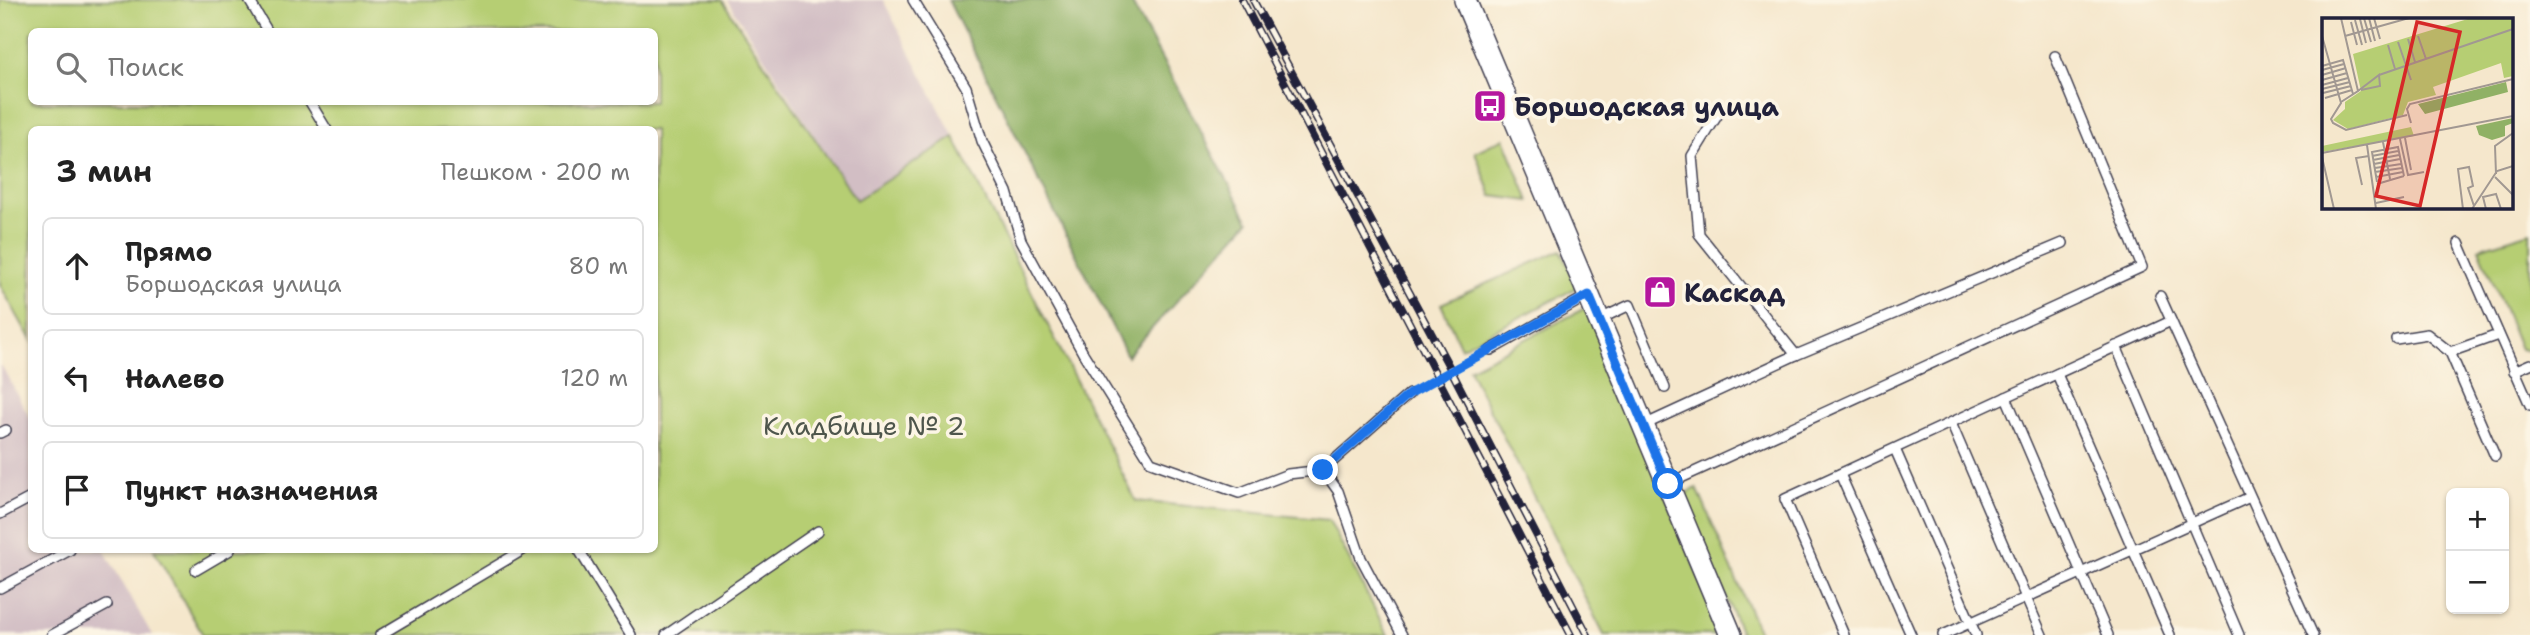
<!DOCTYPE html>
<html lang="ru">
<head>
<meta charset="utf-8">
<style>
  :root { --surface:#fff; --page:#f2f2f2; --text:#222; --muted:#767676; --line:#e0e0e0 }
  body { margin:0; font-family:"Shantell Sans",sans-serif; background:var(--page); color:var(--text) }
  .controls { position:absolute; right:21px; bottom:21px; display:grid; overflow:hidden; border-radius:10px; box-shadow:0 2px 5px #0004 }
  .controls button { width:63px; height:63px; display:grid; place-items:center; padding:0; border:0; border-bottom:2px solid var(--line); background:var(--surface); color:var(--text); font:35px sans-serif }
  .stop { position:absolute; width:21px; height:21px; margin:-16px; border:5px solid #1a73e8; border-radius:50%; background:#fff }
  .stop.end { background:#1a73e8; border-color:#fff; box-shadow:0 2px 7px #0008 }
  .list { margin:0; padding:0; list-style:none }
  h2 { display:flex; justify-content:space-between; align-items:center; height:91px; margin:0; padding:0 28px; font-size:30px }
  h2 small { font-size:23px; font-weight:400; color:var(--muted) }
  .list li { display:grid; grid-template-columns:46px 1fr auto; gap:21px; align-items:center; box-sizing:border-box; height:98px; margin:0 14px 14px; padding:0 14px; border:2px solid var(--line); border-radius:10px }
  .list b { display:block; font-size:26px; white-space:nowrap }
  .list p { margin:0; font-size:23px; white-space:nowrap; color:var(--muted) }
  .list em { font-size:23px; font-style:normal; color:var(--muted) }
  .icon { flex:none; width:38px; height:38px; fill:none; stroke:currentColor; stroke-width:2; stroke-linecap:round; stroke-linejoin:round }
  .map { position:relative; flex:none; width:2530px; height:635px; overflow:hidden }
  .search { position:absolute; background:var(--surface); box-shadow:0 2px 5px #0004; left:28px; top:28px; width:630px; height:77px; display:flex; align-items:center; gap:18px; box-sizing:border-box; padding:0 24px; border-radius:10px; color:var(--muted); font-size:26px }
  .panel { position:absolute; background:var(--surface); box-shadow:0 2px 5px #0004; left:28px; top:126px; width:630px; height:427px; border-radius:10px }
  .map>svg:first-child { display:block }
</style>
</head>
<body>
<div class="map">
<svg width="2530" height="635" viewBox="0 0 2530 635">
  <rect width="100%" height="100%" fill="#fcf5e5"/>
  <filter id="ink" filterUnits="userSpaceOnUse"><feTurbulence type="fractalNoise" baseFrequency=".0143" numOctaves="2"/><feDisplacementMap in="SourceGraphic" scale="14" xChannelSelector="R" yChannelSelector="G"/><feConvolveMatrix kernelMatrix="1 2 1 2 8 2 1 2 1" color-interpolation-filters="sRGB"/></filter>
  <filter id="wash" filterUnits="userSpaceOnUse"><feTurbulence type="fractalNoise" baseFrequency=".00686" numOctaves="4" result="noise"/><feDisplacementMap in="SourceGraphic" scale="28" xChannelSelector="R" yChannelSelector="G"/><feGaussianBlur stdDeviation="1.57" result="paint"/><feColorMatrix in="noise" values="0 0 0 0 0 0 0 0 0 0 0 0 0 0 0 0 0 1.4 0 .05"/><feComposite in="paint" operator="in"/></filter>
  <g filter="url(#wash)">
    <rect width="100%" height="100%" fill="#f5e7cc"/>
    <g fill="#d2bec4">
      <polygon points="727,0 883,0 954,137 856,200"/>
      <polygon points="0,363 31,420 32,550 104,550 152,635 0,635"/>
    </g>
    <g fill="#b6ce73" stroke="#6c7857" stroke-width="2" fill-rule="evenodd">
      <path d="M0 0H722L856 200 954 137 1136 501 1329 520 1388 635H203L154 550H654V130H32L31 340 0 285ZM32 32H654V102H32Z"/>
      <polygon points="1504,138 1529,201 1492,196 1475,152"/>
      <polygon points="2530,232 2530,351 2520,349 2479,248"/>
      <polygon points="1561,250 1578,287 1461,348 1441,304"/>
      <polygon points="1587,307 1723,635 1604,635 1469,369"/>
      <polygon points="1697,488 1760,635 1742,635 1682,495"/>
    </g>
    <polygon fill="#90b165" stroke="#596a50" stroke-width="2" points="948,0 1130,0 1249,221 1127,356"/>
  </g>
  <g filter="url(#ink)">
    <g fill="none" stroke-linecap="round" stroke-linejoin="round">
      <defs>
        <g id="service">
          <polyline points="249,0 268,32"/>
          <polyline points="913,0 966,87 982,141 1007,192 1021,240 1083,353 1151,462 1239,493 1288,474 1323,470 1409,394"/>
          <polyline points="310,102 327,130"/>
          <polyline points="1720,111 1692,156 1699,234 1796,355"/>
          <polyline points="2459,243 2530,405"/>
          <polyline points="2160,296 2313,635"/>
          <polyline points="1600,319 1630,305 1665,388"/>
          <polyline points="2396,339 2427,334 2450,352"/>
          <polyline points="2116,346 2239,635"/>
          <polyline points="1491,350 1589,295"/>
          <polyline points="2514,371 2530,364"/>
          <polyline points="2057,374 2170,635"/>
          <polyline points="2006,397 2108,635"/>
          <polyline points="1951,423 2042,635"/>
          <polyline points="1644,425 1796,355 2063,243"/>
          <polyline points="0,433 6,430"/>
          <polyline points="1895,449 1976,635"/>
          <polyline points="2495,456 2450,352 2498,335"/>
          <polyline points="1323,470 1338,491 1361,558 1402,635"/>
          <polyline points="1840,474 1911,635"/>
          <polyline points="1668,484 2142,267 2055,56"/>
          <polyline points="0,514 32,497"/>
          <polyline points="579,550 631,635"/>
          <polyline points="196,570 230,550"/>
          <polyline points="0,588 70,550"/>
          <polyline points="52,635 107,605"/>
          <polyline points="380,635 523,550"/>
          <polyline points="666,635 818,531"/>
          <polyline points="1844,635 1785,499 2171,321"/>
          <polyline points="1943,635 2250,497"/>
        </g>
        <polyline id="tertiary" points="1465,0 1731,635"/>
      </defs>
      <use href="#service" stroke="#424051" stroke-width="12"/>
      <use href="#tertiary" stroke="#424051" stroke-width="24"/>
      <polyline stroke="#424051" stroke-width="3.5" stroke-dasharray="2 5" stroke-linecap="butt" points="1420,389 1481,356"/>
      <use href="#service" stroke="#fff" stroke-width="9"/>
      <use href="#tertiary" stroke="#fff" stroke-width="21"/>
      <defs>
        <g id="rail">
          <polyline points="1242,0 1571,635"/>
          <polyline points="1253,0 1452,372 1588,635"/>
        </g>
      </defs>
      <use href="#rail" stroke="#22223b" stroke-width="8"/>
      <use href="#rail" stroke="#fcf5e5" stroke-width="5" stroke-dasharray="16" stroke-linecap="butt"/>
    </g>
  </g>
  <g fill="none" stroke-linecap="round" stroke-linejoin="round" filter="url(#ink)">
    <polyline stroke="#1a73e8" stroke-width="9" points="1323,470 1409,394 1589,295 1668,484"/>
  </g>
  <defs>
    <symbol id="bus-square" viewBox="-11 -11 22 22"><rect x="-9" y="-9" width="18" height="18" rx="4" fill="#b5179e" stroke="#fcf5e5"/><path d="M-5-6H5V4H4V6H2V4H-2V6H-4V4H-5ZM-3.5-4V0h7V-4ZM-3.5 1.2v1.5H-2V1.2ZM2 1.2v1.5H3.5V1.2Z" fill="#fff"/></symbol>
    <symbol id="shop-square" viewBox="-11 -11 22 22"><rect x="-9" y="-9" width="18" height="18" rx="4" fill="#b5179e" stroke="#fcf5e5"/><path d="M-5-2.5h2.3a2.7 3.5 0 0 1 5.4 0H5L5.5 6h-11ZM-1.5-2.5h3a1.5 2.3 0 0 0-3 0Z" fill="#fff"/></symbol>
  </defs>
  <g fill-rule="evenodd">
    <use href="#bus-square" x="1471" y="87" width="38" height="38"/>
    <use href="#shop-square" x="1641" y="273" width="38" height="38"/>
  </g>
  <g text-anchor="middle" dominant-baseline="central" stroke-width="7" stroke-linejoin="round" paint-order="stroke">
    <g font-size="26" font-weight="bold" fill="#22223b" stroke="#fcf5e5" text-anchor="start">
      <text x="1514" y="106">Боршодская улица</text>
      <text x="1684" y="292">Каскад</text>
    </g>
    <g font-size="26" fill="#4e564c" stroke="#fcf5e5">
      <text x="864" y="425">Кладбище № 2</text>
    </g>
  </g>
  <g transform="translate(2322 18)">
    <rect width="191" height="191" fill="#f5e7cc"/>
    <path d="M149 0H191V58L182 60 179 45 111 69 114 77 86 84 81 97 26 111 11 102 23 91V84L39 73 31 36ZM89 109 92 118 0 134V128Z" fill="#b6ce73"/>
    <path d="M184 64 186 74 103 96 96 86ZM191 100V105L183 108V118L170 122 157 117 154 108Z" fill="#90b165"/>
    <path fill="none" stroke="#a19892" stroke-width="2" d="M19 0 36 73 19 84M42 0 49 24M47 0 53 23M52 0 58 21M38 1 44 25M33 2 40 27M29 4 35 27M0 18 19 85 9 101 11 105 24 112 85 97M23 18 87 0M96 18 104 41M86 21 93 44M76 24 89 62M66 27 73 51M0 48 21 42 31 76M0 52 22 46M0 57 24 50M57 57 191 11M0 62 25 55M0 67 26 60M0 71 28 64M36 73 57 57 58 68 39 72M1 75 29 68M3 80 30 72M89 105 85 91 88 86 191 61M83 120 89 152M78 121 86 157 102 154M61 124 68 161M45 127 54 191M0 135 191 98M50 138 76 133M0 139 12 191M51 142 77 137M52 146 78 141M53 150 79 146M53 154 80 150M174 156 173 128 191 115M54 159 81 154M173 159 191 177M55 164 50 134 76 129 82 158M55 166 82 158M40 167 34 140 47 138M54 185 82 179M141 191 136 151 147 149 151 168 146 170 152 188M150 191 175 153 191 148M164 191 161 179 174 176 179 191"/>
    <path fill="#d62828" fill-opacity="0.15" stroke="#d62828" stroke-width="3.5" d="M95 4 138 14 98 188 54 178Z"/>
    <rect width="191" height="191" fill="none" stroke="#22223b" stroke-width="3.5"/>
  </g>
</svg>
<div class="controls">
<button>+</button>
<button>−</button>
</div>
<div class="stop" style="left:1668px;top:484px"></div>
<div class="stop end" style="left:1323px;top:470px"></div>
<div class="search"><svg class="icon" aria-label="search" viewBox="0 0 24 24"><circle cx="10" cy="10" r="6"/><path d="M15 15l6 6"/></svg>Поиск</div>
<section class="panel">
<h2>3 мин<small>Пешком · 200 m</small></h2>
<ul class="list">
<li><svg class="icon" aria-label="ahead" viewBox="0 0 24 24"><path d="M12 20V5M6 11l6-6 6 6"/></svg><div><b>Прямо</b><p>Боршодская улица</p></div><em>80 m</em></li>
<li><svg class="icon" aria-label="left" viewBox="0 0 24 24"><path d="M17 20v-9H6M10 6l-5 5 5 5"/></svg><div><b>Налево</b></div><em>120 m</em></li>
<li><svg class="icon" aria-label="arrive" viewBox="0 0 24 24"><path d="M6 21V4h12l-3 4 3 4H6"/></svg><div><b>Пункт назначения</b></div></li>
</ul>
</section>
</div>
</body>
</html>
